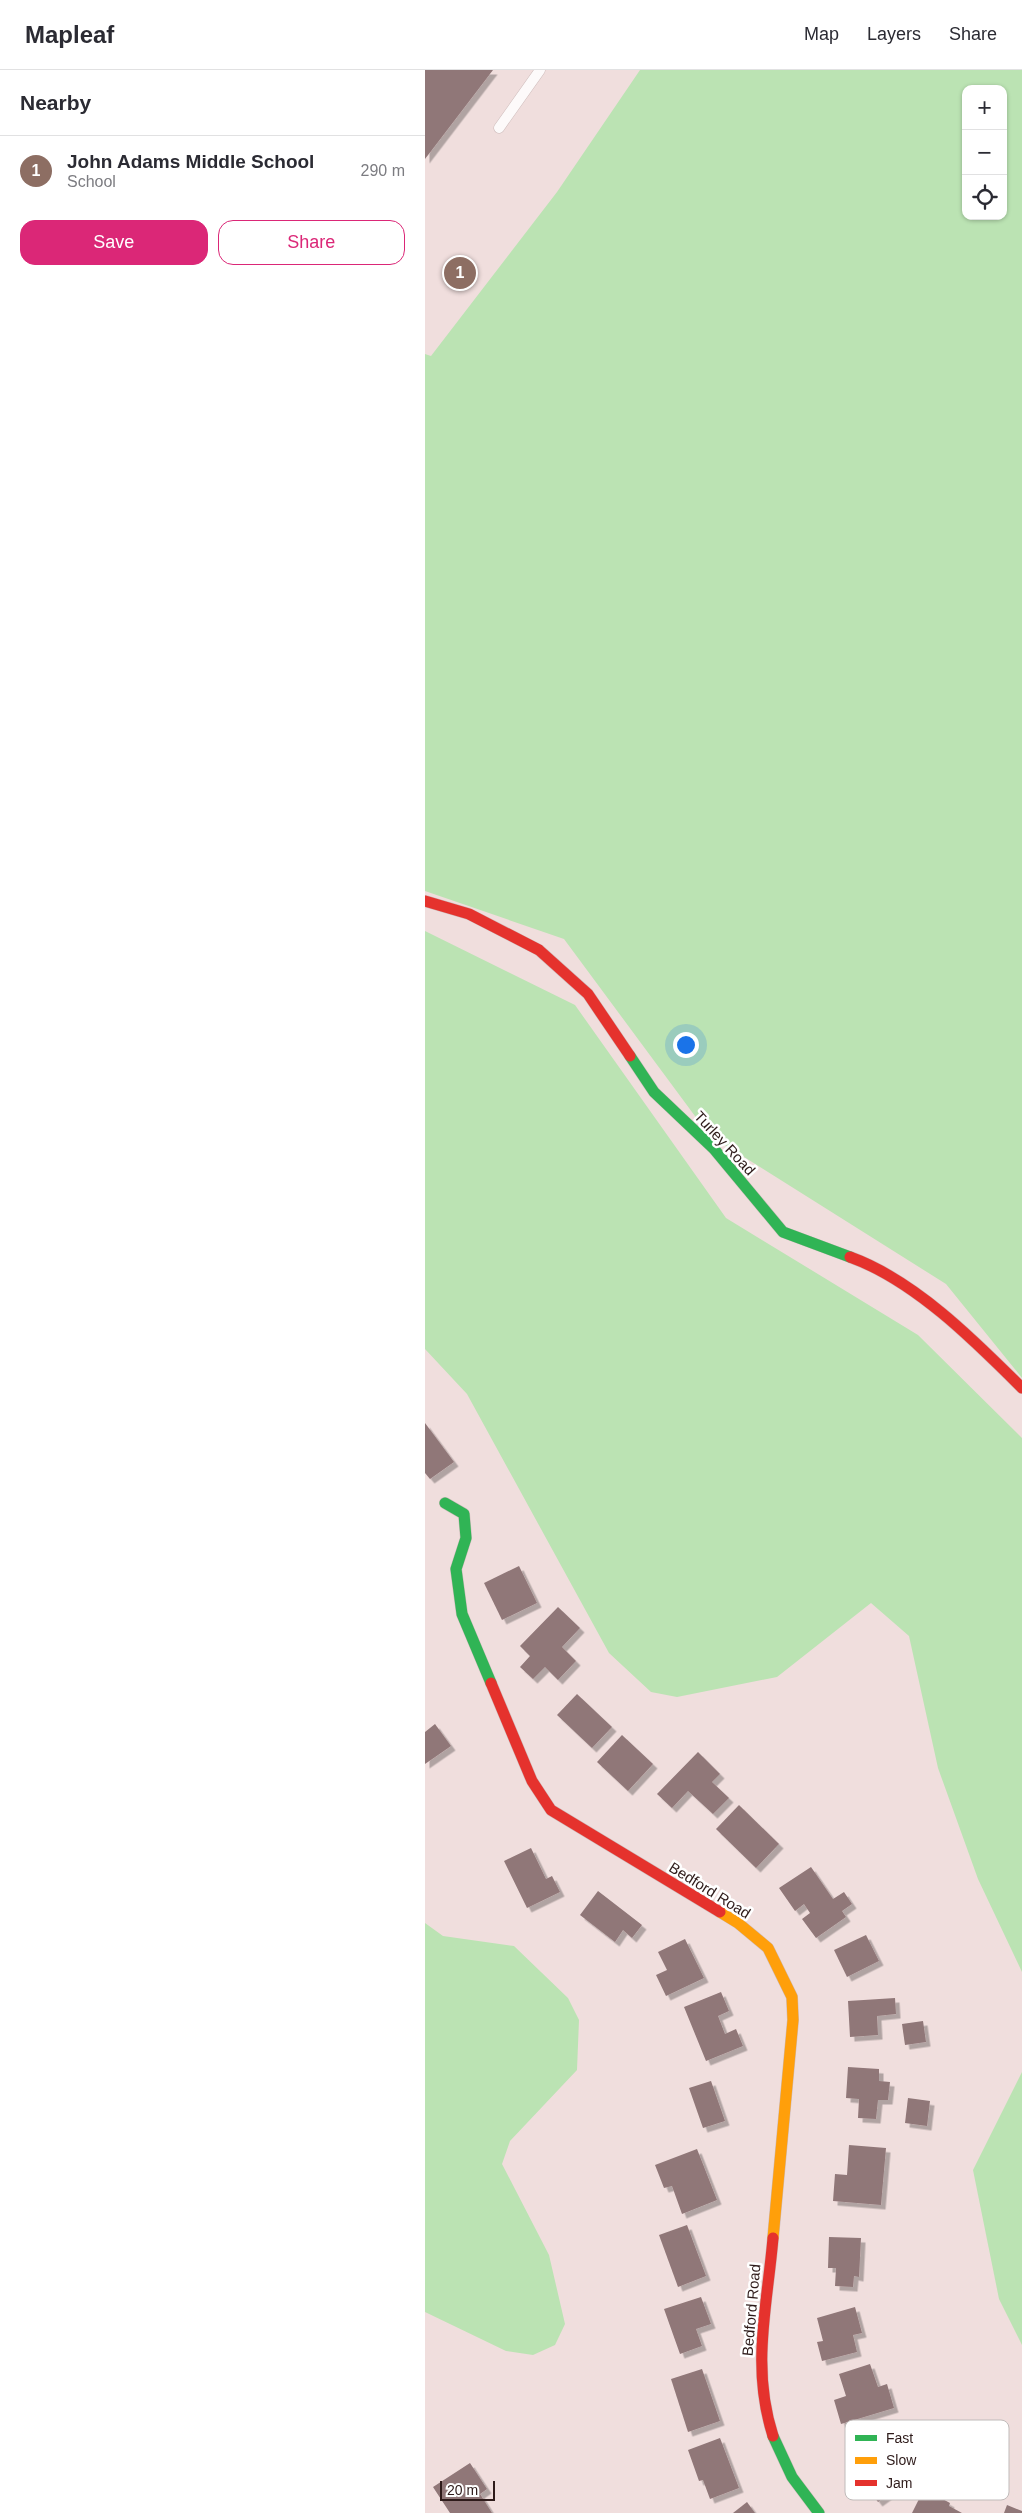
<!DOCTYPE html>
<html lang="en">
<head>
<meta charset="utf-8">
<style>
  :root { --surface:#fff; --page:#f7f7f7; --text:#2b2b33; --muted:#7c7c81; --line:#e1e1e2; --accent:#db2777 }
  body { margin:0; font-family:Helvetica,sans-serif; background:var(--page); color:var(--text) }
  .controls { position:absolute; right:15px; top:15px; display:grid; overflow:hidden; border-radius:10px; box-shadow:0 1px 4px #0004 }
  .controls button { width:45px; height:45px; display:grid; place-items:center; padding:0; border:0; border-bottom:1px solid var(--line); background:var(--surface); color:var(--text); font:25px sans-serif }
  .scale { position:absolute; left:15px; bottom:12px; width:55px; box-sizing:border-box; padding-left:5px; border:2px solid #2e1b1a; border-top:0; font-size:14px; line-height:18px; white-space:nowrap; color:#2e1b1a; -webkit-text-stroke:4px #fff; paint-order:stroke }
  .you { position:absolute; left:260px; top:974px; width:18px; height:18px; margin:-12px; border:4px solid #fff; border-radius:50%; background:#1a73e8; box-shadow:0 0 0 8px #1a73e833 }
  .badge { display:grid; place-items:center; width:32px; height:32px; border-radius:50%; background:var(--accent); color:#fff; font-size:16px; font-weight:700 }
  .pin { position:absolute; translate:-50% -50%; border:2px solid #fff; box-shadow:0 1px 5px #0006 }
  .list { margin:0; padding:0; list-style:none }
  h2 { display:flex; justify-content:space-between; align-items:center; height:65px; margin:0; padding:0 20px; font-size:21px }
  h2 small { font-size:16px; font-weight:400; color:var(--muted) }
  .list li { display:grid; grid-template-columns:32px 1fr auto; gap:15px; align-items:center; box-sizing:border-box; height:70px; padding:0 20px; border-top:1px solid var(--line) }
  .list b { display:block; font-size:19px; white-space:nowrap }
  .list p { margin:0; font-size:16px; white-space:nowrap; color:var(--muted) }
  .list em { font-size:16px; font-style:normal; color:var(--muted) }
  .actions { display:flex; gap:10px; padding:15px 20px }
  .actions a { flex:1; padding:11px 0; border:1px solid var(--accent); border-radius:15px; text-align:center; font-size:18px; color:var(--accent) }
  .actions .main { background:var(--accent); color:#fff }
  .icon { flex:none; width:28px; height:28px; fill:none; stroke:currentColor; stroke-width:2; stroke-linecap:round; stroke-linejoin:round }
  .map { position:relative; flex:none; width:597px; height:2443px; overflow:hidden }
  header { display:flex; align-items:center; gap:30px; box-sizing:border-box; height:70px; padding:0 25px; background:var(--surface); border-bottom:1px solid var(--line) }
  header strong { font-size:24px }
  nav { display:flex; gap:28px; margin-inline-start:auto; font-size:18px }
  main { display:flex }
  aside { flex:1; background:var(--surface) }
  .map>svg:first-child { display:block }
</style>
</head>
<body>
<header>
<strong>Mapleaf</strong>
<nav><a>Map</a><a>Layers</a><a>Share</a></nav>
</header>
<main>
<aside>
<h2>Nearby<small></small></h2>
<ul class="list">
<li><span class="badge" style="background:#8d6e63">1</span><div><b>John Adams Middle School</b><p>School</p></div><em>290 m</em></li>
</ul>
<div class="actions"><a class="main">Save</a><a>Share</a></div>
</aside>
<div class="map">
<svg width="597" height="2443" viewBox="0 0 597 2443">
  <defs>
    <filter id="shadow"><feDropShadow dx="4.5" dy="4.5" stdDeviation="0" flood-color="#0004"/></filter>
  </defs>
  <rect width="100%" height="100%" fill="#f0dedd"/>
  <g fill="#bbe3b3" fill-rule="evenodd">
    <path d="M215 0H597V1308L521 1214 284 1065 139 869 0 821V284L6 286 132 122ZM541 19H578V146H541Z"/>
    <polygon points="0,861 150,935 301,1148 493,1265 597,1368 597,1902 553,1809 513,1698 484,1566 446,1533 352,1607 252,1627 226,1622 184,1583 42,1324 0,1279"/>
    <polygon points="0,1853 18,1866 89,1876 143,1928 154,1950 152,2000 85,2071 77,2094 124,2185 140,2254 130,2275 108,2285 81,2281 0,2242"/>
    <polygon points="597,2002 597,2275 574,2229 548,2100"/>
  </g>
  <g fill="#907778" filter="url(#shadow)">
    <polygon points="0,0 68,0 0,89"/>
    <polygon points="0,1353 29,1392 5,1409 0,1403"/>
    <polygon points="94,1496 112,1533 77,1550 59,1513"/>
    <polygon points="133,1537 155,1558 137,1577 151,1591 133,1610 120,1597 108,1609 95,1597 105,1586 95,1576"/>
    <polygon points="152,1624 187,1657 167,1678 132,1645"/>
    <polygon points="10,1654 26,1676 0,1694 0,1662"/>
    <polygon points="197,1665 228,1694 203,1721 172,1692"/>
    <polygon points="273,1682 295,1704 287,1712 304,1728 288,1744 263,1721 247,1738 232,1724"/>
    <polygon points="314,1735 354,1774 331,1798 291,1759"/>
    <polygon points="106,1778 121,1809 127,1806 135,1822 102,1838 79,1791"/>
    <polygon points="386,1797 408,1829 419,1822 427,1834 417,1841 421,1847 391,1868 377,1849 385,1843 379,1834 370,1841 354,1818"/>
    <polygon points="173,1821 217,1855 207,1868 198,1860 190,1872 155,1845"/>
    <polygon points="441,1865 454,1891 422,1907 409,1880"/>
    <polygon points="260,1869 279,1908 241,1926 231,1905 242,1900 233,1882"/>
    <polygon points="296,1922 304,1941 293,1946 300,1964 311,1959 318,1976 281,1991 259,1937"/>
    <polygon points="470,1928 471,1944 452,1946 453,1965 425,1967 423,1931"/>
    <polygon points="498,1951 501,1972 480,1975 477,1954"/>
    <polygon points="423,1997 454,1999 454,2011 465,2012 463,2030 453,2030 451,2049 433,2048 434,2029 421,2028"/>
    <polygon points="286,2011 300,2051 278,2058 264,2018"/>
    <polygon points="483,2028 505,2031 502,2056 480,2053"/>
    <polygon points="424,2075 461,2078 456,2135 408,2131 410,2104 422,2105"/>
    <polygon points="272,2079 292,2130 257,2144 247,2116 239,2118 230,2095"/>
    <polygon points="262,2155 281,2206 253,2217 234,2165"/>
    <polygon points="404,2167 436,2168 434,2207 429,2206 428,2217 410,2216 411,2198 403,2198"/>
    <polygon points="276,2227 286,2254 271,2259 277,2276 255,2284 239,2239"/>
    <polygon points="430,2237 437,2263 428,2265 432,2282 397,2291 392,2272 398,2271 392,2248"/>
    <polygon points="445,2294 453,2317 462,2314 469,2338 416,2354 409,2330 421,2326 414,2304"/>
    <polygon points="277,2299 295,2351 263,2362 246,2309"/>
    <polygon points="453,2361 475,2392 486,2384 497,2400 453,2432 441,2416 453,2408 442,2393 437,2397 425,2381"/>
    <polygon points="295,2368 314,2418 285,2429 278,2410 274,2411 263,2380"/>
    <polygon points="45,2393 62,2419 55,2424 67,2443 25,2443 8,2417"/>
    <polygon points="499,2419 525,2433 524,2436 537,2443 487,2443"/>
    <polygon points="322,2432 330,2443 308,2443"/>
    <polygon points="582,2435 597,2441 597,2443 579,2443"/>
  </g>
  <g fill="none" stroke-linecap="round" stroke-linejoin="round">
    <defs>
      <polyline id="lane" points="74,58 115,0"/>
      <g id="fast">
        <polyline points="205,986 229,1022 289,1079 358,1162 425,1187"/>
        <polyline points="20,1433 39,1444 41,1468 31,1499 37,1544 66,1613"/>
        <polyline points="348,2366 367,2407 394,2443"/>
      </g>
      <polyline id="slow" points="295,1842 313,1853 343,1878 367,1927 368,1950 348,2168"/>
      <g id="jam">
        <polyline points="0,831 44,844 114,880 163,924 205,986"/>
        <path d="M425 1187C489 1210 549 1270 597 1318"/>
        <polyline points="66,1613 107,1711 126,1740 295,1842"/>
        <path d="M348 2366C326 2297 342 2238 348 2168"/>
      </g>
    </defs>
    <use href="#lane" stroke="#ccbab9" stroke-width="11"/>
    <use href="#fast" stroke="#ccbab9" stroke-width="12"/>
    <use href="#slow" stroke="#ccbab9" stroke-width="12"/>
    <use href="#jam" stroke="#ccbab9" stroke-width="12"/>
    <use href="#lane" stroke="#fdfafa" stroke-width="10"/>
    <use href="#fast" stroke="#30b455" stroke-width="11"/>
    <use href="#slow" stroke="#ff9f0a" stroke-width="11"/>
    <use href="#jam" stroke="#e5322d" stroke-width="11"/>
  </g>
  <g text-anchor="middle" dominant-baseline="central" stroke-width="5" stroke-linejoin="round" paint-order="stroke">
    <g font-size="15" fill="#2e1b1a" stroke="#fff">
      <text transform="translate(300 1073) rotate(47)">Turley Road</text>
      <text transform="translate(285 1820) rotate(32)">Bedford Road</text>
      <text transform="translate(326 2240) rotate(-85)">Bedford Road</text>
    </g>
  </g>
  <rect x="420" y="2350" width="164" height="80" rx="8" fill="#fff" stroke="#c0bbba" stroke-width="1"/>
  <rect x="430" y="2365" width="22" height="6" fill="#30b455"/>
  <rect x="430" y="2387" width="22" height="7" fill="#ff9f0a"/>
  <rect x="430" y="2410" width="22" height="6" fill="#e5322d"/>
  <g font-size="14" fill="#2e1b1a">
    <text x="461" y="2373">Fast</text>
    <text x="461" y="2395">Slow</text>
    <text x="461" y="2418">Jam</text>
  </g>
</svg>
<div class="controls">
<button>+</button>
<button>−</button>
<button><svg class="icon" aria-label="locate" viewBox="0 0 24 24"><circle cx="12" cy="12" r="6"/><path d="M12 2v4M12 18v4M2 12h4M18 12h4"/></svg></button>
</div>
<div class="scale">20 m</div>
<div class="you"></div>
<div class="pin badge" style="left:35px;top:203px;background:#8d6e63">1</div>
</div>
</main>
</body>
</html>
